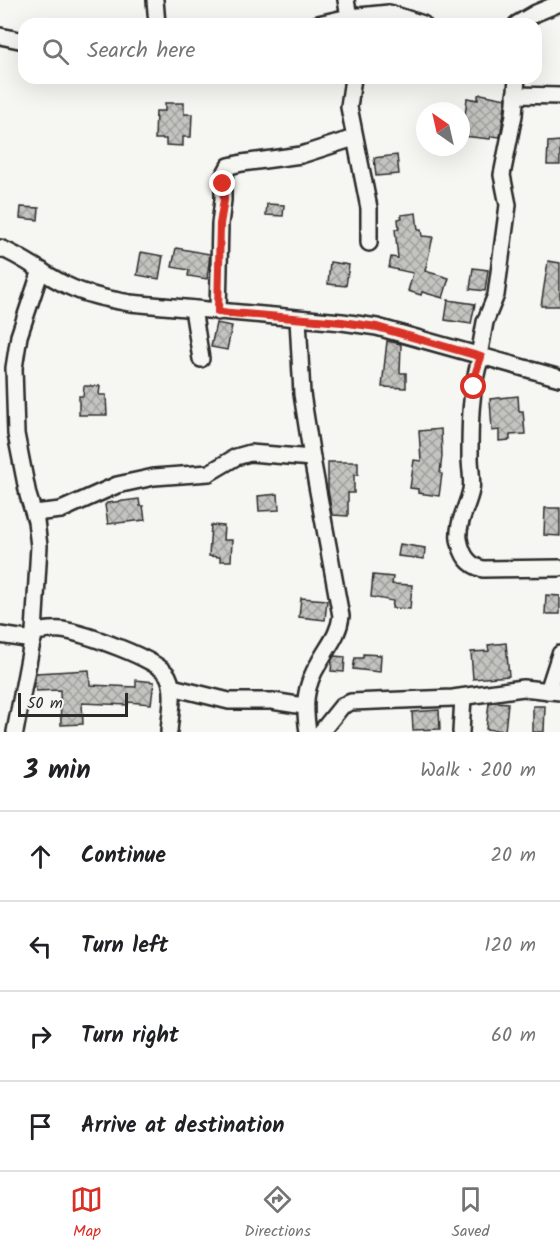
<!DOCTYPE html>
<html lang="en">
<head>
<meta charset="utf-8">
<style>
  :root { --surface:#fff; --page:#f6f6f6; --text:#202124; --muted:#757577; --line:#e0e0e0; --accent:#d93025 }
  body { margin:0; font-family:Kalam,sans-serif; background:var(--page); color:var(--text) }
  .compass { position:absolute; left:416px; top:102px; width:54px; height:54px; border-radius:50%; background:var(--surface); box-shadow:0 6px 24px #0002; rotate:326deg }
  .scale { position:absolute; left:18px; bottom:15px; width:110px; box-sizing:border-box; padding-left:6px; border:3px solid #2b2b2b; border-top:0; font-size:16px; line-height:21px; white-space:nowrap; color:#2b2b2b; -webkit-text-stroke:4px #f6f6f2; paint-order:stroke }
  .stop { position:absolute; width:18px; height:18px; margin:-14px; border:4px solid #d93025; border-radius:50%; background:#fff }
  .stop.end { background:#d93025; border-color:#fff; box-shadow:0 2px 6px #0008 }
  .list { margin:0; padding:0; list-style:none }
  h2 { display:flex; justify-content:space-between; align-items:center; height:78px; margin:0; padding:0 24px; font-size:26px }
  h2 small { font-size:20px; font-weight:400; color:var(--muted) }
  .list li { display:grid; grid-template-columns:39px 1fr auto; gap:18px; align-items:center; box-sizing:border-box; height:90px; padding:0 24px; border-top:2px solid var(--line) }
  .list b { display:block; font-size:22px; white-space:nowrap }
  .list em { font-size:20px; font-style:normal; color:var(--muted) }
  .icon { flex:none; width:33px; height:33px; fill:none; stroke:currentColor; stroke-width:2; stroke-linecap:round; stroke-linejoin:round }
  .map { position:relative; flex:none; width:560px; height:732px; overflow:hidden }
  .search { position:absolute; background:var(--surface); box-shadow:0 6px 24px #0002; left:18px; right:18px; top:18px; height:66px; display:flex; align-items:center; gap:15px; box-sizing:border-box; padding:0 21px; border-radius:18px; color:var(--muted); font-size:22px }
  .sheet { height:438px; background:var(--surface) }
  nav { display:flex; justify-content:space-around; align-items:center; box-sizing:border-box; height:84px; border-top:2px solid var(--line); background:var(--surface); font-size:16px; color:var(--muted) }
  nav a { display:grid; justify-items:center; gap:3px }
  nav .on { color:var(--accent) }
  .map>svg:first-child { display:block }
</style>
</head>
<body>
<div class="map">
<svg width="560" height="732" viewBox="0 0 560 732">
  <defs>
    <pattern id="building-cross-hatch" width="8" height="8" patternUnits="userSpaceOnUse" patternTransform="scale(1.5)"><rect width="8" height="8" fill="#c3c3c0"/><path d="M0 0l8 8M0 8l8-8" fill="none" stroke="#9f9f9c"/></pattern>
  </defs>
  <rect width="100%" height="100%" fill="#f6f6f2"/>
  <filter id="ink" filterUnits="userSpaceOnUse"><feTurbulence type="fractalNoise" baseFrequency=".0167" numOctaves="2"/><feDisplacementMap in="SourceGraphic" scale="12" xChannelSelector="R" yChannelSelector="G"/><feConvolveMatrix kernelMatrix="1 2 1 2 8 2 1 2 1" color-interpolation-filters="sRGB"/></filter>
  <g filter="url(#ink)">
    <g fill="url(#building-cross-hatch)" stroke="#2b2b2b" stroke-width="1.5">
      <polygon points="481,94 506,99 500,137 491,136 490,139 463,136 467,98 478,100 478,95"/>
      <polygon points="165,103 184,103 184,114 192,114 191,137 183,137 183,146 166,145 166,139 155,139 156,111 165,111"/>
      <polygon points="560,141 560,165 547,165 548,142"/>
      <polygon points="397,155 399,174 376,176 374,158"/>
      <polygon points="267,204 284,205 283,216 266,215"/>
      <polygon points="21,207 39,208 38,220 20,218"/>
      <polygon points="416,213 418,230 421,230 422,236 433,237 425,271 449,278 443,298 422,292 421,295 408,291 413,273 389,268 391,257 398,258 395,229 399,229 398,219 402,218 401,215"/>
      <polygon points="176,248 210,254 207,279 188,276 189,270 172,267"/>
      <polygon points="141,252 163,256 159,279 137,275"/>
      <polygon points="548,261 560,263 560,306 541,306"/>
      <polygon points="330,262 349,265 346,286 328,284"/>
      <polygon points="473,268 488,270 485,291 470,289"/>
      <polygon points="448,300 475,304 471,324 445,320"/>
      <polygon points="216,323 232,326 227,350 211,347"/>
      <polygon points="387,341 401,344 400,373 406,373 406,388 382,387"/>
      <polygon points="84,386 100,386 99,395 106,395 107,415 79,415 79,396 83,396"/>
      <polygon points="518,396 519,411 523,411 525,434 510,435 510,440 499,441 499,430 492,431 490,399"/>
      <polygon points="441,429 442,456 440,473 442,474 439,496 418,493 418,489 410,488 414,460 421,461 419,431"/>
      <polygon points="328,462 358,462 358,475 354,475 354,493 348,493 348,516 332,515 328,489"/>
      <polygon points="278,494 279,510 259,511 258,496"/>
      <polygon points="139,499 140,506 143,506 145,520 108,524 105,505 107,503"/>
      <polygon points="545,508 560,508 560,536 544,535"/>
      <polygon points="211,525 224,526 223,540 232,540 231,561 220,561 220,557 209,556"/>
      <polygon points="400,544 425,548 424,559 398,556"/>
      <polygon points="373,575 393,577 392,584 412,585 410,609 392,608 393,601 371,597"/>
      <polygon points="546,595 560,596 560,614 545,614"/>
      <polygon points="301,598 327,600 325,620 299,617"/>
      <polygon points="506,643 509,676 473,679 471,652 489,651 488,645"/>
      <polygon points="363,654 381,655 380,672 353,669 355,658 363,658"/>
      <polygon points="334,656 345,657 344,672 331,671 332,660"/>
      <polygon points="89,670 90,685 136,687 136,680 154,682 151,704 128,702 128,705 82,703 83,724 61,725 60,690 36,691 36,687 33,687 36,673"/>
      <polygon points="494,702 508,703 505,731 486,729 489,703"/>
      <polygon points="533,706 545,706 544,732 533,732"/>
      <polygon points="439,710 440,729 413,730 412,712"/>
    </g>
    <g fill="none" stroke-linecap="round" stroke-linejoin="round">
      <defs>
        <g id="street">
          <polyline points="155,0 157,24"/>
          <polyline points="346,0 349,17"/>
          <polyline points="318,24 349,17 389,13 423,24"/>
          <polyline points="517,24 536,13 560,3"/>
          <polyline points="0,36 24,41"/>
          <polyline points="353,78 349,107 369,208 369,243"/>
          <polyline points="515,95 560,96"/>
          <path d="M0 248C24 257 43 274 66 285 86 295 108 299 130 303L342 322 377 327 560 378"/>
          <polyline points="193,309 201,359"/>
          <polyline points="218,312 220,224 223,200 223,177 229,166 242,163 301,155 354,138"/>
          <path d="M298 319 302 394 313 464 341 616C339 635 328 646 319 663 304 687 304 705 308 732"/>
          <polyline points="479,356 485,322 496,295 508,205 502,175 514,115 517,78"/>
          <path d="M481 357C470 388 470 425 470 458 470 468 473 480 471 490 468 506 457 522 459 539 462 555 468 565 483 569L560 568"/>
          <polyline points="34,513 61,510 117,485 154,477 209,473 236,457 250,453 312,458"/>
          <path d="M34 632C43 631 53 629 62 630 83 633 159 659 168 676 176 692 170 715 169 732"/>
          <polyline points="0,635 33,640"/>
          <polyline points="172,687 229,701 272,701 304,706"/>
          <polyline points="548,691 560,654"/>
          <polyline points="15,732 34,632 39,546 36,521 28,495 16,434 14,368 19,336 41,270"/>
          <polyline points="321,732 342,706 351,702 453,698 523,688 560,692"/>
          <polyline points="461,732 463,697"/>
        </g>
      </defs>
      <use href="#street" stroke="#2b2b2b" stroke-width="20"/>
      <use href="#street" stroke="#f6f6f2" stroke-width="15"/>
    </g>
  </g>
  <g fill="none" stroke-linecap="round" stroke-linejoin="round" filter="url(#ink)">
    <polyline stroke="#d93025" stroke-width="8" points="223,184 224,200 220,224 218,312 342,322 377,327 478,356 481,357 476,372 474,387"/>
  </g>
</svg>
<svg class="compass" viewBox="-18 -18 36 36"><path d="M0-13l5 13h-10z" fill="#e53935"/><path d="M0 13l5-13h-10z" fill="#757577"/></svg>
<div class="scale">50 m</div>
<div class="stop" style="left:474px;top:387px"></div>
<div class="stop end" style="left:223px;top:184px"></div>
<div class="search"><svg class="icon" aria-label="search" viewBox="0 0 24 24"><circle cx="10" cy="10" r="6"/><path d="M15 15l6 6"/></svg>Search here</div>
</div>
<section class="sheet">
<h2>3 min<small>Walk · 200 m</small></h2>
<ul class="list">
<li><svg class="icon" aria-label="ahead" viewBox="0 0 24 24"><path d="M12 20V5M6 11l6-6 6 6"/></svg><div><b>Continue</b></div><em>20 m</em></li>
<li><svg class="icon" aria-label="left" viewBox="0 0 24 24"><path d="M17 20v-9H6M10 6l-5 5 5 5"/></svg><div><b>Turn left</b></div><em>120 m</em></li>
<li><svg class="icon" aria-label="right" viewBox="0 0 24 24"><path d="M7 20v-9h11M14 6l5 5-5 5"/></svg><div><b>Turn right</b></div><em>60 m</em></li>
<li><svg class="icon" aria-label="arrive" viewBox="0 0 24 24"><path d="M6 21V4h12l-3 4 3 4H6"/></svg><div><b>Arrive at destination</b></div></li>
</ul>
</section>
<nav>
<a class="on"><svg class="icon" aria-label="map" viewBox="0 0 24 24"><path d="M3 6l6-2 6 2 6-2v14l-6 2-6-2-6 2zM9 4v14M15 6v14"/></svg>Map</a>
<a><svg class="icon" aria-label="directions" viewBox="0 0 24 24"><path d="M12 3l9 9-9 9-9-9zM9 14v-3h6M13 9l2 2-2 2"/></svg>Directions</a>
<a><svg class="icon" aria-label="saved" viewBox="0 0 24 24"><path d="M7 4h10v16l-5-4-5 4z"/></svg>Saved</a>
</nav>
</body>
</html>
